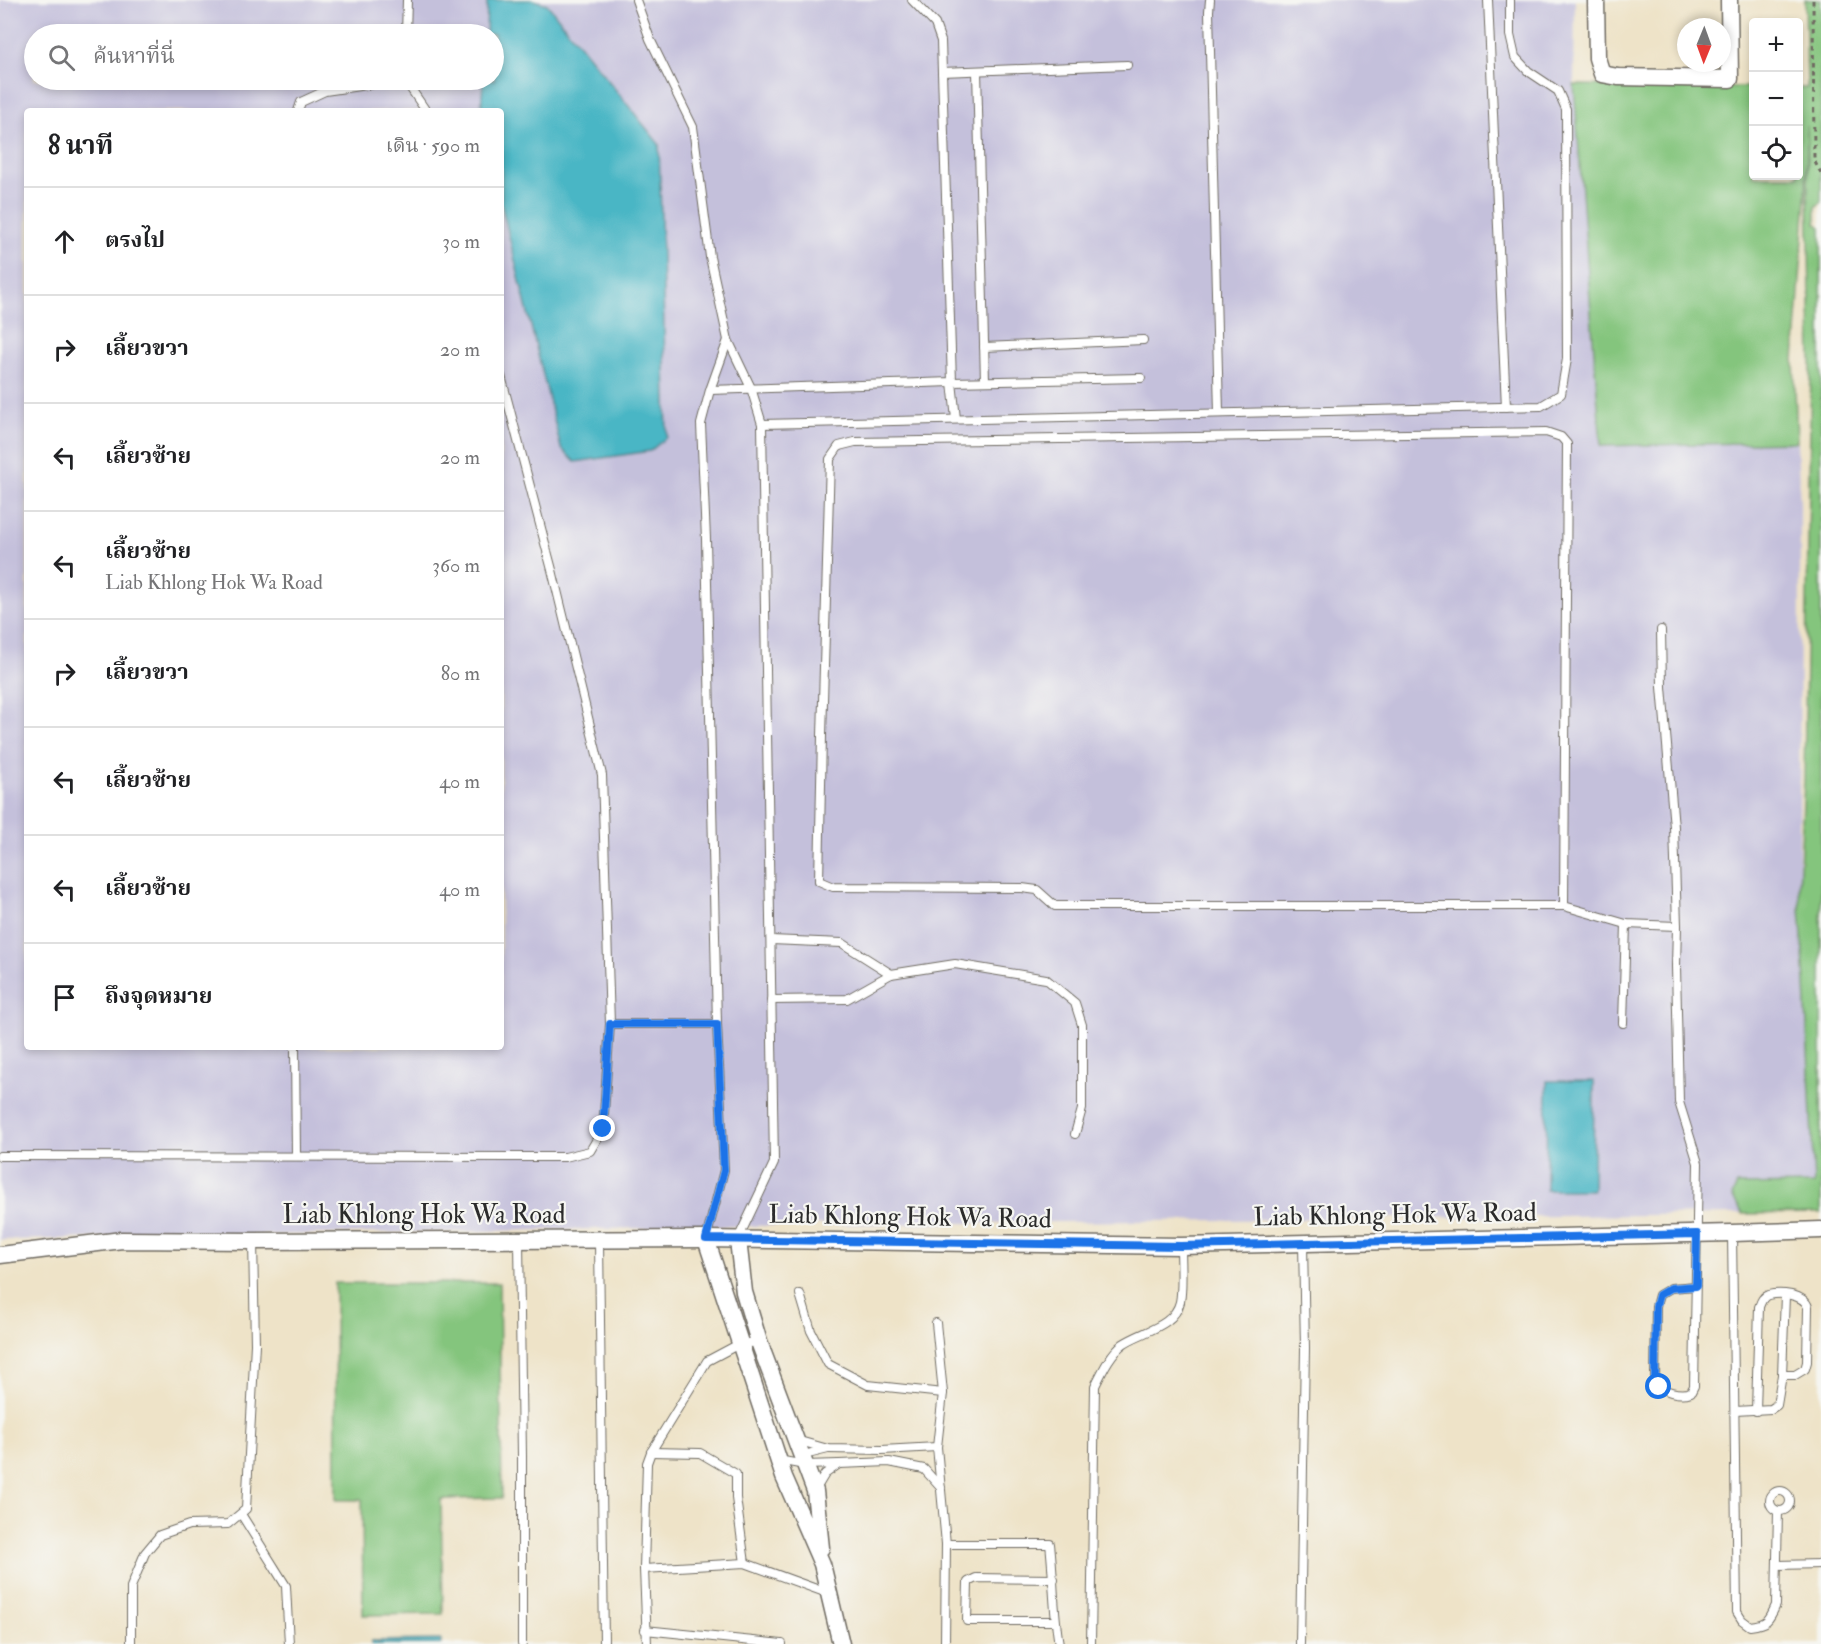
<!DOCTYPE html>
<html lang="th">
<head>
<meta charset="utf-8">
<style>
  :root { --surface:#fff; --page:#f6f6f6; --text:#202124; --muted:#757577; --line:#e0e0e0 }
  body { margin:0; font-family:"IM FELL Double Pica","Noto Serif Thai",serif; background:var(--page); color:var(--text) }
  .controls { position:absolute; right:18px; top:18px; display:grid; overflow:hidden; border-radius:6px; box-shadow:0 3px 9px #0003 }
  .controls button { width:54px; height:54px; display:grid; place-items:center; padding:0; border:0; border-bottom:2px solid var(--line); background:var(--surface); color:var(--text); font:30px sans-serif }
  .compass { position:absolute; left:1677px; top:18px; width:54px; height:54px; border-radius:50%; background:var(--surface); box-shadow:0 3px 9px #0003; rotate:181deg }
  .stop { position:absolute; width:18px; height:18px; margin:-14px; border:4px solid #1a73e8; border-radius:50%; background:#fff }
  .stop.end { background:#1a73e8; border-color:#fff; box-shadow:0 2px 6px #0008 }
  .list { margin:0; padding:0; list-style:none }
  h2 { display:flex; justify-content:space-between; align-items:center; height:78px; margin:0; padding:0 24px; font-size:26px }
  h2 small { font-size:20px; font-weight:400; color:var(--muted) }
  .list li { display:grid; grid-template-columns:39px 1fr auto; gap:18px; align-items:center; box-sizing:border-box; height:108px; padding:0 24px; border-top:2px solid var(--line) }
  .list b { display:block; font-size:22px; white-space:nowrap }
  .list p { margin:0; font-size:20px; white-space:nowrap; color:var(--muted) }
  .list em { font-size:20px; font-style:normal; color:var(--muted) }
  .icon { flex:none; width:33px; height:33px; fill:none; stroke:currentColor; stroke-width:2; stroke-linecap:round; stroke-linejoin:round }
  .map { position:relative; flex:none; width:1821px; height:1644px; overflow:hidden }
  .search { position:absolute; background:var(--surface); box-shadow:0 3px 9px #0003; left:24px; top:24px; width:480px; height:66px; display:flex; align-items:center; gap:15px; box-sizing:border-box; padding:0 21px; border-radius:33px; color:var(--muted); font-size:22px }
  .panel { position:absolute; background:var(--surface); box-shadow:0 3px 9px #0003; left:24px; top:108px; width:480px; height:942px; border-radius:6px }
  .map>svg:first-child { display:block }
</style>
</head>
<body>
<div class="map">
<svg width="1821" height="1644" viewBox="0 0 1821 1644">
  <rect width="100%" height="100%" fill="#f6f6f2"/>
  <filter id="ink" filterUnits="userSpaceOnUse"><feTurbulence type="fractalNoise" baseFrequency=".0167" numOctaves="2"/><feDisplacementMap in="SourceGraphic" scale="12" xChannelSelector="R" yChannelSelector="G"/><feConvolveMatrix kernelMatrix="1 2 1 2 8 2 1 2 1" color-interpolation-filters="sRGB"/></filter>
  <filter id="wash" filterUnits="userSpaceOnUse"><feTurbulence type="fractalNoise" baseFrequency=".008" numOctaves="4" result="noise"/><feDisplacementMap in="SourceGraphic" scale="24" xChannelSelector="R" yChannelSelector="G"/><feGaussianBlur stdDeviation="1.35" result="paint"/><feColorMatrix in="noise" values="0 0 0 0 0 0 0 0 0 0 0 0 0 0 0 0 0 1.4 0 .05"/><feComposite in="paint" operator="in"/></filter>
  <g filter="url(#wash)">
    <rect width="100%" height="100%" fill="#eee3c8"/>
    <path fill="#c4c0db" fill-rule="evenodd" d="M0 0H1575L1574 85 1601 446 1797 442 1800 505 1799 891 1805 983 1815 1213 810 1225 0 1240ZM34 34H494V80H34ZM27 111H501V1047H27Z"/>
    <g fill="#84c57d" stroke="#587854" stroke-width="1.5">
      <polygon points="1805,0 1821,0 1821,203 1816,206 1816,223 1821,227 1821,1213 1743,1214 1732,1196 1737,1185 1814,1184 1805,983 1799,891 1804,779 1811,365 1807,126 1806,198 1794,360 1797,442 1601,446 1574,85 1753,87 1754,176 1798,176 1799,88 1807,88"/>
      <polygon points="499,1283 502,1498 441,1499 443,1614 363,1615 362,1500 336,1500 335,1283"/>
    </g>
    <g fill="#49b6c5" stroke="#3a7078" stroke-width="1.5">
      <polygon points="493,0 533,0 547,4 659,144 667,437 650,451 575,462 561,448 501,204 501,111 481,111 483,80 494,80 494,34 486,34 487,1"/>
      <polygon points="1547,1081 1594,1081 1593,1190 1546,1190"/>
      <polygon points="441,1640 441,1644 371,1644 371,1641"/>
    </g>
  </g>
  <g filter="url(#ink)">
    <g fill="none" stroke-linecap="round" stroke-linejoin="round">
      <defs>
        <g id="service">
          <polyline points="636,0 650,39 693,127 710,257 728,340 751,388 762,424 774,1163 738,1239"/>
          <polyline points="1210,0 1209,11 1219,413"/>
          <polyline points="1488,0 1506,407"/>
          <polyline points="406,34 407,0"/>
          <polyline points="977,71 985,381"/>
          <polyline points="942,72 1127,65"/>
          <polyline points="405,80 426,111"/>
          <polyline points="298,111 301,102 325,91 401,80"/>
          <polyline points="984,347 1143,340"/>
          <polyline points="710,390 952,382 941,41 935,24 912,0"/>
          <polyline points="956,419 952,382 1141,378"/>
          <polyline points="762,424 1541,406 1561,394 1567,359 1566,109 1558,91 1528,71 1515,57 1510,35 1510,0"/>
          <path d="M1661 630 1662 687 1674 827 1677 926 1676 966 1679 1102 1698 1163 1694 1386 1691 1392C1680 1396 1662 1392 1655 1381L1656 1306 1659 1295 1671 1288 1696 1286"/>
          <polyline points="1564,906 1567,444 1561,437 1546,432 855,442 839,446 830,459 822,736 819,881 833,887 1022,888 1037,890 1055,906 1564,906 1626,924 1677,926"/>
          <polyline points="771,940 842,943 891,974"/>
          <polyline points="771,1000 847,999 891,974 955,964 1046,979 1075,1003 1082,1025 1082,1109 1075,1134"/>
          <polyline points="1623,1023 1626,924"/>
          <polyline points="610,1024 717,1024"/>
          <polyline points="295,1047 296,1156"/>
          <polyline points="0,1156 565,1157 590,1151 603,1129 610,1024 602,775 552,570 501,376"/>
          <path d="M1732 1233 1737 1612 1742 1620 1750 1626C1767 1624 1769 1621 1776 1605L1778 1511"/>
          <polyline points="706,1239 724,1170 717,1024 706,539 701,424 710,390 728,340"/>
          <polyline points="519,1240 522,1456 522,1644"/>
          <polyline points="599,1240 604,1644"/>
          <polyline points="800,1294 811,1331 828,1364 868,1385 943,1393"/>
          <polyline points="936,1323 943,1393 937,1447 946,1544 945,1644"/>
          <polyline points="1735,1411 1771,1409 1777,1405 1782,1375 1785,1295"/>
          <path d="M1756 1411 1759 1307C1761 1302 1762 1297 1768 1295 1780 1292 1804 1294 1808 1307L1807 1362 1805 1369 1795 1375H1782"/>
          <polyline points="796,1440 828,1449 882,1450 937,1447"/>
          <polyline points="651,1452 700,1453 736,1474 736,1498 745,1563"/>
          <polyline points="800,1456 828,1449"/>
          <polyline points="778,1460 805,1465 839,1464"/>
          <polyline points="816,1489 825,1474 839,1464 889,1462 924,1469 941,1488"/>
          <circle cx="1780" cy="1501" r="10"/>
          <polyline points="241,1514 286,1586 289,1644"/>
          <path d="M946 1544H1050C1054 1577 1053 1611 1059 1644"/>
          <polyline points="1777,1565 1821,1564"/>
          <polyline points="644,1569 745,1563 830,1594"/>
          <polyline points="1054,1579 976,1578 968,1582 967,1621 1055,1621"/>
          <polyline points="645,1630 782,1644"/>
          <polyline points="131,1644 131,1587 145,1553 160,1535 189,1525 228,1524 246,1509 255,1344 253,1241"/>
          <polyline points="647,1644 644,1569 647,1463 651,1452 707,1361 739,1344 759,1342"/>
          <path d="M1091 1644 1095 1386C1102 1372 1110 1354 1123 1344 1142 1331 1174 1327 1180 1302 1183 1287 1181 1262 1181 1246"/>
          <polyline points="1300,1644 1305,1348 1303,1243"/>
        </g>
        <g id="minor">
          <polyline points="1596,0 1597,58 1602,74 1618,77 1730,79 1729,0"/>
          <polyline points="706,1239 784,1477 822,1564 841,1644"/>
          <polyline points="738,1240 744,1292 759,1342 815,1491 821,1548"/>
          <polyline points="0,1255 122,1240 253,1241 706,1239 1181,1246 1732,1233 1821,1230"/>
        </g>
      </defs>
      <use href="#service" stroke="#6f6b62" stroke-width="10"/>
      <use href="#minor" stroke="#6f6b62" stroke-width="19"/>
      <polyline stroke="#6f6b62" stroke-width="3" stroke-dasharray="4.5 4.5" stroke-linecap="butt" points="1813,0 1814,160 1821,174"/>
      <use href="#service" stroke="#fff" stroke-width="8"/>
      <use href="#minor" stroke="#fff" stroke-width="16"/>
    </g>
  </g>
  <g fill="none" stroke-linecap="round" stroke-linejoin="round" filter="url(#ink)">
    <polyline stroke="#1a73e8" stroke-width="8" points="603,1129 610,1024 717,1024 724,1170 706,1239 1181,1246 1697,1234 1696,1286 1671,1288 1659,1295 1656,1306 1655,1381 1659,1387"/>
  </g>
  <g text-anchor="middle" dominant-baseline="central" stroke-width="4.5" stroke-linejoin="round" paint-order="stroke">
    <g font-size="26" fill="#2b2b2b" stroke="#f6f6f2">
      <text x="424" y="1215">Liab Khlong Hok Wa Road</text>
      <text transform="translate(1395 1215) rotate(-1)">Liab Khlong Hok Wa Road</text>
      <text transform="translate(910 1217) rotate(1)">Liab Khlong Hok Wa Road</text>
    </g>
  </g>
</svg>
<div class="controls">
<button>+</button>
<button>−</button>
<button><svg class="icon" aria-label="locate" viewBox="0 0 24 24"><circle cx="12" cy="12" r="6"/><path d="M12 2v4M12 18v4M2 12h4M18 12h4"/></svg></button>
</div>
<svg class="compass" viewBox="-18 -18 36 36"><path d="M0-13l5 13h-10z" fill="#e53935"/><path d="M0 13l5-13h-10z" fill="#757577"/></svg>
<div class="stop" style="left:1659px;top:1387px"></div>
<div class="stop end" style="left:603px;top:1129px"></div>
<div class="search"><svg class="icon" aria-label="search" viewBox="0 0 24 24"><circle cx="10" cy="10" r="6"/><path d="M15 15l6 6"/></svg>ค้นหาที่นี่</div>
<section class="panel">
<h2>8 นาที<small>เดิน · 590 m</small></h2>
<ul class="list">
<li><svg class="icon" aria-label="ahead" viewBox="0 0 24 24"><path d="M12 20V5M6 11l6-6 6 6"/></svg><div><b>ตรงไป</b></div><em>30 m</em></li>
<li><svg class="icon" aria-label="right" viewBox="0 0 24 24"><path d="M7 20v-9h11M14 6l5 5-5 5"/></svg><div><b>เลี้ยวขวา</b></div><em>20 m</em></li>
<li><svg class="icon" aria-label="left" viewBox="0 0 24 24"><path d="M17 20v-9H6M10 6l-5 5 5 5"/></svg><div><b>เลี้ยวซ้าย</b></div><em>20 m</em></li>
<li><svg class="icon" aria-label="left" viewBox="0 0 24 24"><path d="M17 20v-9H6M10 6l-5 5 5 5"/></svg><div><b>เลี้ยวซ้าย</b><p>Liab Khlong Hok Wa Road</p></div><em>360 m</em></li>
<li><svg class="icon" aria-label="right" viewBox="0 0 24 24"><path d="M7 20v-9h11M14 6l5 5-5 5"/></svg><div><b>เลี้ยวขวา</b></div><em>80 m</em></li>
<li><svg class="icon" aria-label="left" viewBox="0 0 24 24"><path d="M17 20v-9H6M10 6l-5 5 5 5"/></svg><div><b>เลี้ยวซ้าย</b></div><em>40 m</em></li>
<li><svg class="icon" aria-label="left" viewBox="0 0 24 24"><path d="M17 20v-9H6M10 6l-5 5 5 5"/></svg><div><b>เลี้ยวซ้าย</b></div><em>40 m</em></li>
<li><svg class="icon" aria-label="arrive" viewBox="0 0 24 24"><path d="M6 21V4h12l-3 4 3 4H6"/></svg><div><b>ถึงจุดหมาย</b></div></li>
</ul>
</section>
</div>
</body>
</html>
